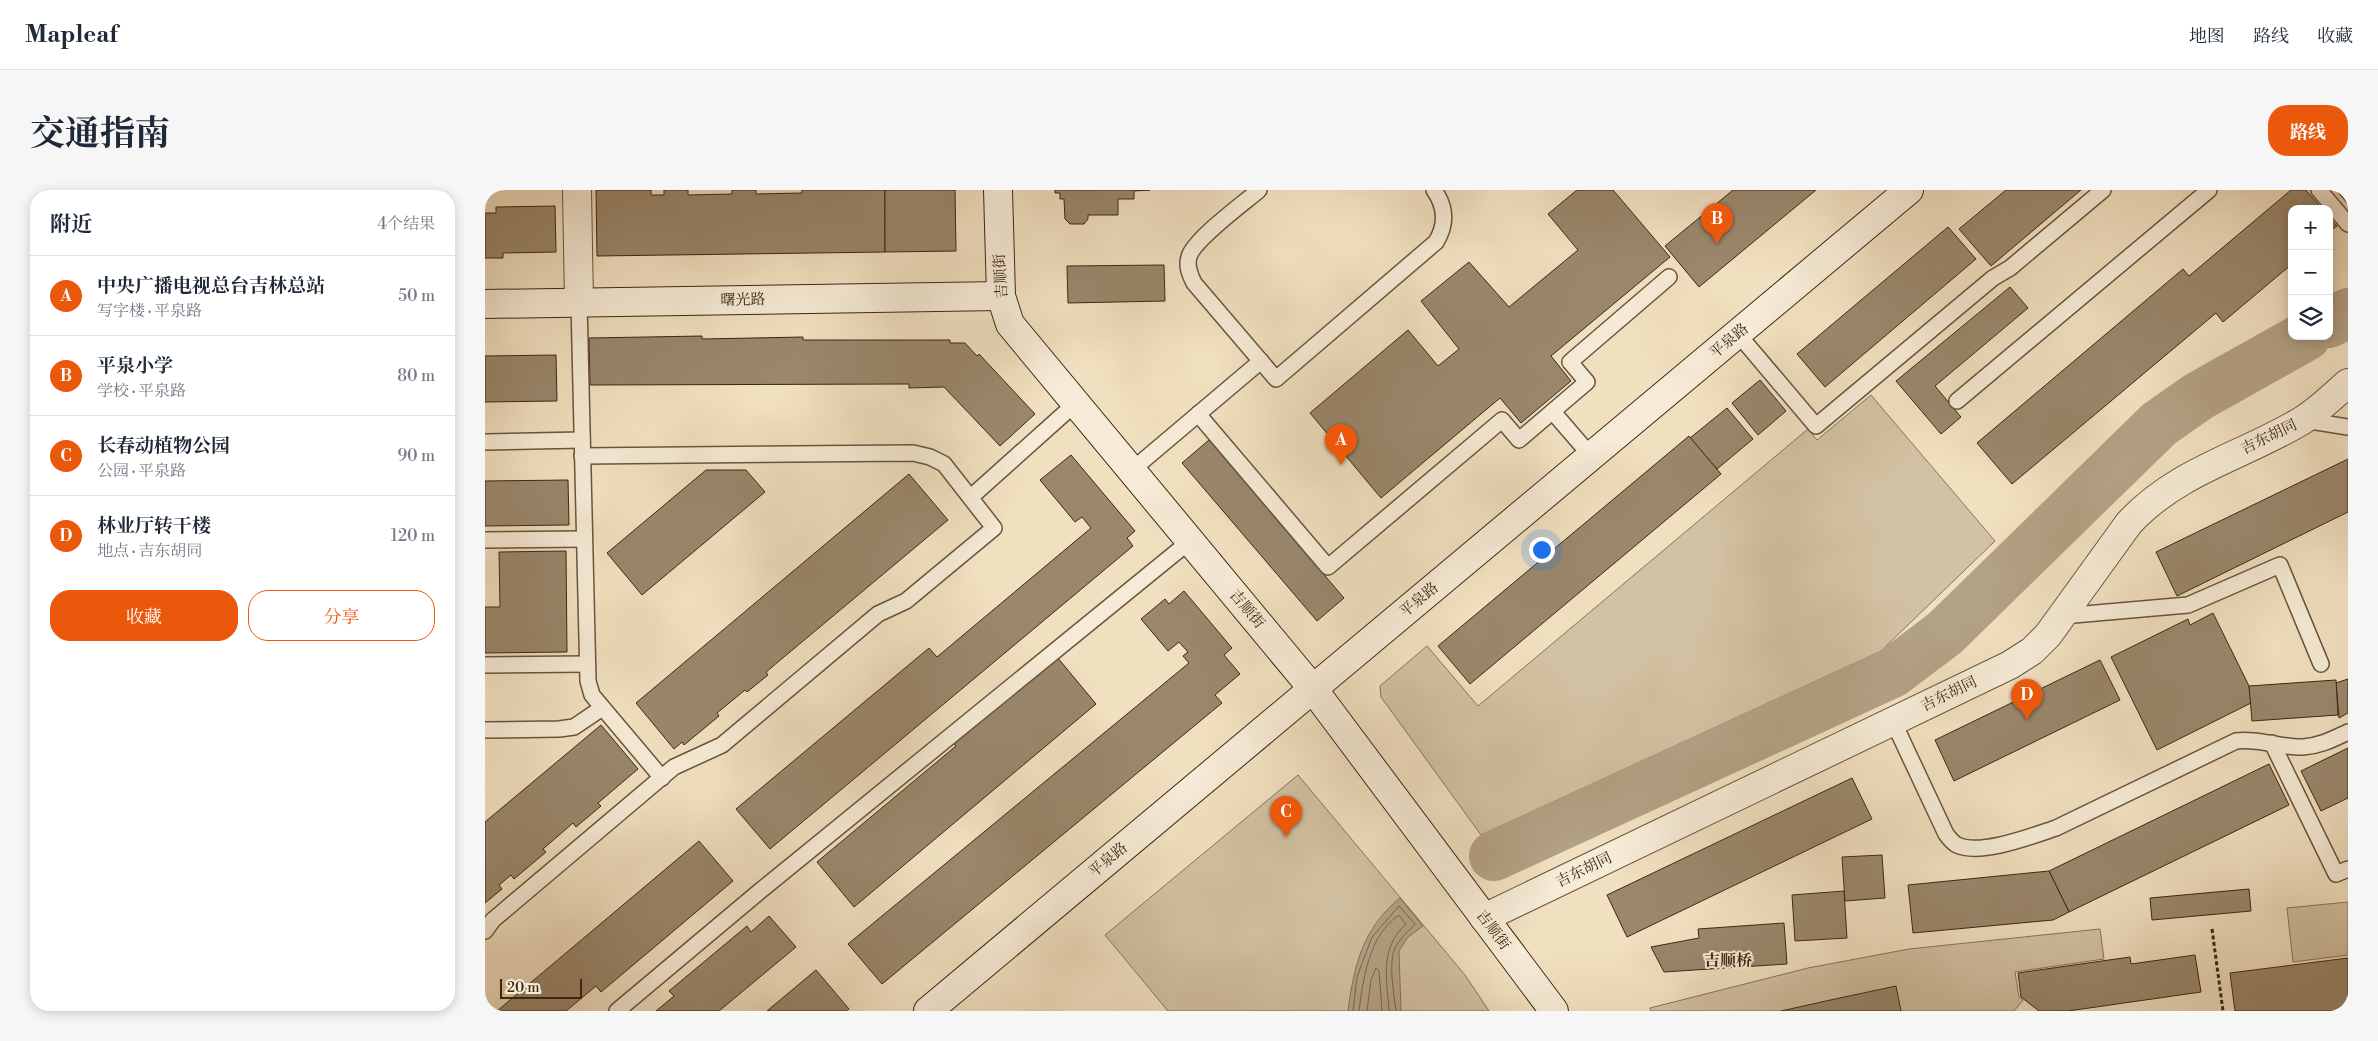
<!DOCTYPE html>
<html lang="zh">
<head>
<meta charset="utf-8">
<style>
  :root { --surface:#fff; --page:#f6f6f7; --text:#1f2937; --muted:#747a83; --line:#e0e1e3; --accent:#ea580c }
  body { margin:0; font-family:"Libre Bodoni","Noto Serif SC",serif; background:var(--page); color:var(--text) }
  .controls { position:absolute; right:15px; top:15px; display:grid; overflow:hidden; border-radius:10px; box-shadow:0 2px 12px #0003 }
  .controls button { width:45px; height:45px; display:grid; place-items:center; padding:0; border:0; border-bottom:1px solid var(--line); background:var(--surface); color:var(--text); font:25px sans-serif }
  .scale { position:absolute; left:15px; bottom:12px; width:82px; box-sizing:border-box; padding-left:5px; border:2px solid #3c2711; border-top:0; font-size:14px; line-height:18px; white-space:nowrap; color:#3c2711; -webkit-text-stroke:4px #f6ebd6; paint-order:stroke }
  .you { position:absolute; left:1056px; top:359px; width:18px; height:18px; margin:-12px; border:4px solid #fff; border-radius:50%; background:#1a73e8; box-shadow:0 0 0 8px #1a73e833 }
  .badge { display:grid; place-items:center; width:32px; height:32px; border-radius:50%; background:var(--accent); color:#fff; font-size:16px; font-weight:700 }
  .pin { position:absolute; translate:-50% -41px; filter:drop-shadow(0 1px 2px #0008) }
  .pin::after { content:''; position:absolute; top:26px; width:18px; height:15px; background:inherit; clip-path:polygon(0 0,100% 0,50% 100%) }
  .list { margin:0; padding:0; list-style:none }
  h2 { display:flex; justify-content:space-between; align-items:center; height:65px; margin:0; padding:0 20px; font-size:21px }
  h2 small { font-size:16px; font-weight:400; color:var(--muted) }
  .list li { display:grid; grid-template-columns:32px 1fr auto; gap:15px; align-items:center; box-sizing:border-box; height:80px; padding:0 20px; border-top:1px solid var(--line) }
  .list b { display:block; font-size:19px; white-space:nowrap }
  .list p { margin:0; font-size:16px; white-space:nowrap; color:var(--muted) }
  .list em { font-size:16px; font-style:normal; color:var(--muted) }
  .actions { display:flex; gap:10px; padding:15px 20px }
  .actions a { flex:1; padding:11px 0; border:1px solid var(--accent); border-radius:20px; text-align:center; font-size:18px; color:var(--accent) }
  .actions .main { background:var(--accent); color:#fff }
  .icon { flex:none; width:28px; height:28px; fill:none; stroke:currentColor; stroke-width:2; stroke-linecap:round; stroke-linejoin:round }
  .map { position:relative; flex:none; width:1863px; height:821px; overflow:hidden; border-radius:20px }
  header { display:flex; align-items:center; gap:30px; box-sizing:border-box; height:70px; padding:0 25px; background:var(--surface); border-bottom:1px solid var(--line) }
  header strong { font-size:24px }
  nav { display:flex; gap:28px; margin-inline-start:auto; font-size:18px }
  .intro { display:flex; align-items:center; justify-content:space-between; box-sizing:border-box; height:120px; padding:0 30px }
  h1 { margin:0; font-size:35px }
  .button { padding:12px 22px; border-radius:20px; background:var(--accent); color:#fff; font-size:18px; font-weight:700 }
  main { display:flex; gap:30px; padding:0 30px }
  aside { flex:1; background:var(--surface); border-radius:20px; box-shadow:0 2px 12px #0003 }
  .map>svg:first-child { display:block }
</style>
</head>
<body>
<header>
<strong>Mapleaf</strong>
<nav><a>地图</a><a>路线</a><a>收藏</a></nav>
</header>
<div class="intro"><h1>交通指南</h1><a class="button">路线</a></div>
<main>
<aside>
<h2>附近<small>4个结果</small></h2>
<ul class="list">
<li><span class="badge">A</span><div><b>中央广播电视总台吉林总站</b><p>写字楼 · 平泉路</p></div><em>50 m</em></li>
<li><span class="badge">B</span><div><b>平泉小学</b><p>学校 · 平泉路</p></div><em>80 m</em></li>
<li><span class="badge">C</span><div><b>长春动植物公园</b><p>公园 · 平泉路</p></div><em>90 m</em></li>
<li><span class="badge">D</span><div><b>林业厅转干楼</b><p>地点 · 吉东胡同</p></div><em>120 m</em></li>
</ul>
<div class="actions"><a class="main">收藏</a><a>分享</a></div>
</aside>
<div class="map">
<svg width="1863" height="821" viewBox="0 0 1863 821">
  <rect width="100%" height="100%" fill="#f1e0c0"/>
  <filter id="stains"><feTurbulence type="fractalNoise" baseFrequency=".004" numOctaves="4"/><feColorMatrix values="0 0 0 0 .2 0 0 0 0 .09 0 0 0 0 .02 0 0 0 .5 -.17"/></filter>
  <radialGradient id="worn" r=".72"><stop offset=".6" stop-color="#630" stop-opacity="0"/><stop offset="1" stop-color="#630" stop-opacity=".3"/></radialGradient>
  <g fill="#d2c1a2" stroke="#87745a">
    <polygon points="1386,205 1510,351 1396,461 996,645 896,507 895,496 942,456 993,516 1323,239 1332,250"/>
    <polygon points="813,585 980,785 1004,821 683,821 620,745"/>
    <polygon points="1863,712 1863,765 1808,772 1802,718"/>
    <polygon points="1615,739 1619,769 1530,782 1534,807 1538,810 1529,821 1166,821 1165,818 1323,778 1424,759"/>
  </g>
  <path fill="#b3a184" stroke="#837056" d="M915 708 938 736 923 747 914 761 916 821H863C869 775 878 738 915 708Z"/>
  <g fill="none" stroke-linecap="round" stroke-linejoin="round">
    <g stroke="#78644a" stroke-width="1">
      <path d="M868 821 872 787 887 747 914 716 930 734C923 742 915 748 910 758 903 772 909 805 911 821"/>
      <path d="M874 821C878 789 884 745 914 725L921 734C894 759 902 788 904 821"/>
      <polyline points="882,821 886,790 891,778 894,781 897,821"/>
    </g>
    <g stroke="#b3a184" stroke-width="50">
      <polyline points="1844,133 1863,123"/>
      <polyline points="1009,666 1407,483 1460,443 1674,234 1714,206 1821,146"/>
    </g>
  </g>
  <g fill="#9a876c" stroke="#3c2711">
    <polygon points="111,0 166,0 166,5 179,5 179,0 203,0 203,5 247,4 247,0 271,0 271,4 317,3 317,0 400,0 400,62 112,66"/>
    <polygon points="400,0 470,0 471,61 400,62"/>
    <polygon points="570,0 665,0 649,1 649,9 633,9 633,25 603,25 603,29 599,34 585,34 580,29 579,9 575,9 575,3 570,3"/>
    <polygon points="1092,0 1128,0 1185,67 1066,166 1086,191 1036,233 1015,208 896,308 825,223 923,140 953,176 974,159 936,111 984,72 1024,117 1093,60 1063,24"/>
    <polygon points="1248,0 1331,0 1214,97 1180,56"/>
    <polygon points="1521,0 1596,0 1506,76 1474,39"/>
    <polygon points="1806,0 1821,0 1837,19 1807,19 1807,74 1738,132 1731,123 1527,294 1492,253 1698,79 1704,86"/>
    <polygon points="1851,0 1863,0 1863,14"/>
    <polygon points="70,16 71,62 18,63 18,68 0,68 0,23 11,23 11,17"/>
    <polygon points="1844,28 1852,36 1844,42"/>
    <polygon points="1463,37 1491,69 1340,197 1312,164"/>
    <polygon points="679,75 680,111 583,113 582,76"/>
    <polygon points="1525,97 1543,118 1450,196 1476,227 1456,244 1411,191"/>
    <polygon points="217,146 217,149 318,147 318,150 465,150 465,153 480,153 492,166 494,164 550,224 515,256 459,197 424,198 424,194 105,195 104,148"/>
    <polygon points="71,165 72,211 0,212 0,166"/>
    <polygon points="1275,190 1301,221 1273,245 1247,213"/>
    <polygon points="1242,218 1268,249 1232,279 1205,248"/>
    <polygon points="1204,246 1236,284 985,494 953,456"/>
    <polygon points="724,250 859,408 832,431 697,273"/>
    <polygon points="586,265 650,341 642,348 648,356 285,659 251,619 444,458 452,467 606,338 597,327 590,332 555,290"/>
    <polygon points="1863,269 1863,322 1692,406 1671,362"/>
    <polygon points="221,280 261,280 280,302 157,405 122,363"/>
    <polygon points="424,284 463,330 281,482 283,485 262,502 260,500 232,523 234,526 199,555 197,552 189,559 151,513"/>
    <polygon points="83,290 84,335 0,336 0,291"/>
    <polygon points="81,361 82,462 0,463 0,417 15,417 14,362"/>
    <polygon points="699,401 747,458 739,465 755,484 730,505 737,513 397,794 363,754 704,473 698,466 703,462 694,452 683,461 656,429 680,409 684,414"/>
    <polygon points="1728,423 1764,496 1766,513 1672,560 1626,467 1703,429 1705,435"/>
    <polygon points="572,467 611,514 369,717 332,672 471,556 469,554"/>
    <polygon points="1615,470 1635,510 1469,591 1450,550"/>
    <polygon points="1863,489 1863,523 1854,528 1851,493"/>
    <polygon points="1851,490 1853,525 1767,531 1764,496"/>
    <polygon points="116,535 153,579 113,613 116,616 91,637 88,633 58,659 61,662 29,689 26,685 14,695 17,699 0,713 0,632"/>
    <polygon points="1863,558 1863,608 1836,621 1816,581"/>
    <polygon points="1784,574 1804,615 1584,722 1564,681"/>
    <polygon points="1367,588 1387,629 1142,747 1122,705"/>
    <polygon points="214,651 248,691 116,802 111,796 81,821 12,821"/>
    <polygon points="1397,665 1400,708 1360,711 1357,667"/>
    <polygon points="1564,681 1584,722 1568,730 1428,743 1423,695"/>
    <polygon points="1764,699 1766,721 1667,730 1665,708"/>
    <polygon points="1359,701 1362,748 1310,751 1307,705"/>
    <polygon points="284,726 311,757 234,821 171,821 189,806 184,801 262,736 266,742"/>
    <polygon points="1299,733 1302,774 1179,782 1166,757 1214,748 1213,739"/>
    <polygon points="1710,765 1716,802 1583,821 1554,821 1536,807 1533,783 1645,767 1646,774"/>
    <polygon points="1863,768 1863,821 1750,821 1745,783"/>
    <polygon points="331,780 364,819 361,821 282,821"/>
    <polygon points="1411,796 1416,821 1296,821 1350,809"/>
  </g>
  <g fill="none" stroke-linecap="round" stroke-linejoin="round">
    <defs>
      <g id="lane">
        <path d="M774 0C759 13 708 50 704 67 701 76 705 85 709 93L791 189 951 52C962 34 961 17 949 0"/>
        <polyline points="1834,0 1863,34"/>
        <polyline points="94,113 103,491 107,505 177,588"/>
        <polyline points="1253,144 1331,236 1508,88 1525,78 1618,0"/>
        <polyline points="1472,211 1724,0"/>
        <polyline points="1068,222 1106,266"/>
        <polyline points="713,224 843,377 1017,230 1034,250 1102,192 1085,172 1184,87"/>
        <polyline points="1819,230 1863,237"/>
        <polyline points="0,252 97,250"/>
        <polyline points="647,280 776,171"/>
        <polyline points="486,307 591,213"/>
        <polyline points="0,350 99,349"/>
        <polyline points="1577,426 1703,415 1795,375 1836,474"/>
        <polyline points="0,475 101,474"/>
        <path d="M1408 531 1461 644C1464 648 1468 653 1472 655 1495 666 1547 646 1571 638L1751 551C1774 548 1796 558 1818 557 1835 556 1848 549 1863 542"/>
        <polyline points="0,540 74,539 89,537 117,518"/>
        <polyline points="1787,553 1851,684 1863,679"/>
        <polyline points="0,741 8,730 189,577 237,555 393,424 421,411 509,338 459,274 445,267 428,263 97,266"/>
        <polyline points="132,821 275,701 705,351"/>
      </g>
      <g id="street">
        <polyline points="92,0 94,113"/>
        <path d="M999 728 1525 475 1547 461 1563 445 1644 333C1693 280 1759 266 1818 230 1834 220 1849 205 1863 193"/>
      </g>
      <g id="secondary">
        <polyline points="513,0 516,106 525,134 828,499 1069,821"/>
        <polyline points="0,114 516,106"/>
        <polyline points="443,821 1424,0"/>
      </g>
    </defs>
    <use href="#lane" stroke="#69553d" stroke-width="18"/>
    <use href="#street" stroke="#69553d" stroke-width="30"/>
    <use href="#secondary" stroke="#3c2711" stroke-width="30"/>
    <polyline stroke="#3c2711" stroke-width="3" stroke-dasharray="4 2.5" stroke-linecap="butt" points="1727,739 1738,821"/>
    <use href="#lane" stroke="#f6ebd6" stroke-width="15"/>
    <use href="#street" stroke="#f6ebd6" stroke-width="28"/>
    <use href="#secondary" stroke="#f6ebd6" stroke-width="28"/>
  </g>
  <g text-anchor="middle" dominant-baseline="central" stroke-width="4" stroke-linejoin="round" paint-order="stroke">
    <g font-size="15" fill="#3c2711" stroke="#f6ebd6">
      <text transform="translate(516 86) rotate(-94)">吉顺街</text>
      <text transform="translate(258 110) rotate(-1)">曙光路</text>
      <text transform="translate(1244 151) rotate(-40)">平泉路</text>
      <text transform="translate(1784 247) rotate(-26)">吉东胡同</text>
      <text transform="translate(934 410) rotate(-40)">平泉路</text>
      <text transform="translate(762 419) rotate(50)">吉顺街</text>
      <text transform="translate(1464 504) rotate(-26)">吉东胡同</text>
      <text transform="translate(623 670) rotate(-40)">平泉路</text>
      <text transform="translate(1099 680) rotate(-26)">吉东胡同</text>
      <text transform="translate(1008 740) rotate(53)">吉顺街</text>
    </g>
    <g font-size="16" font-weight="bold" fill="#3c2711" stroke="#f6ebd6">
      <text x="1243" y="771">吉顺桥</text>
    </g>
  </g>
  <rect width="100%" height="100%" filter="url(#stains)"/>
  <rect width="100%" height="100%" fill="url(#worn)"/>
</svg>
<div class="controls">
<button>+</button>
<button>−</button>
<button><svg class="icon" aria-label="layers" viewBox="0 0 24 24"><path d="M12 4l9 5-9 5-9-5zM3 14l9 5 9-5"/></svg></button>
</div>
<div class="scale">20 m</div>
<div class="you"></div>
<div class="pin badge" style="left:856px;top:275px">A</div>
<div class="pin badge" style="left:1232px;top:54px">B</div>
<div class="pin badge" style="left:801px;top:647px">C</div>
<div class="pin badge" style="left:1542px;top:530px">D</div>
</div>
</main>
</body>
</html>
